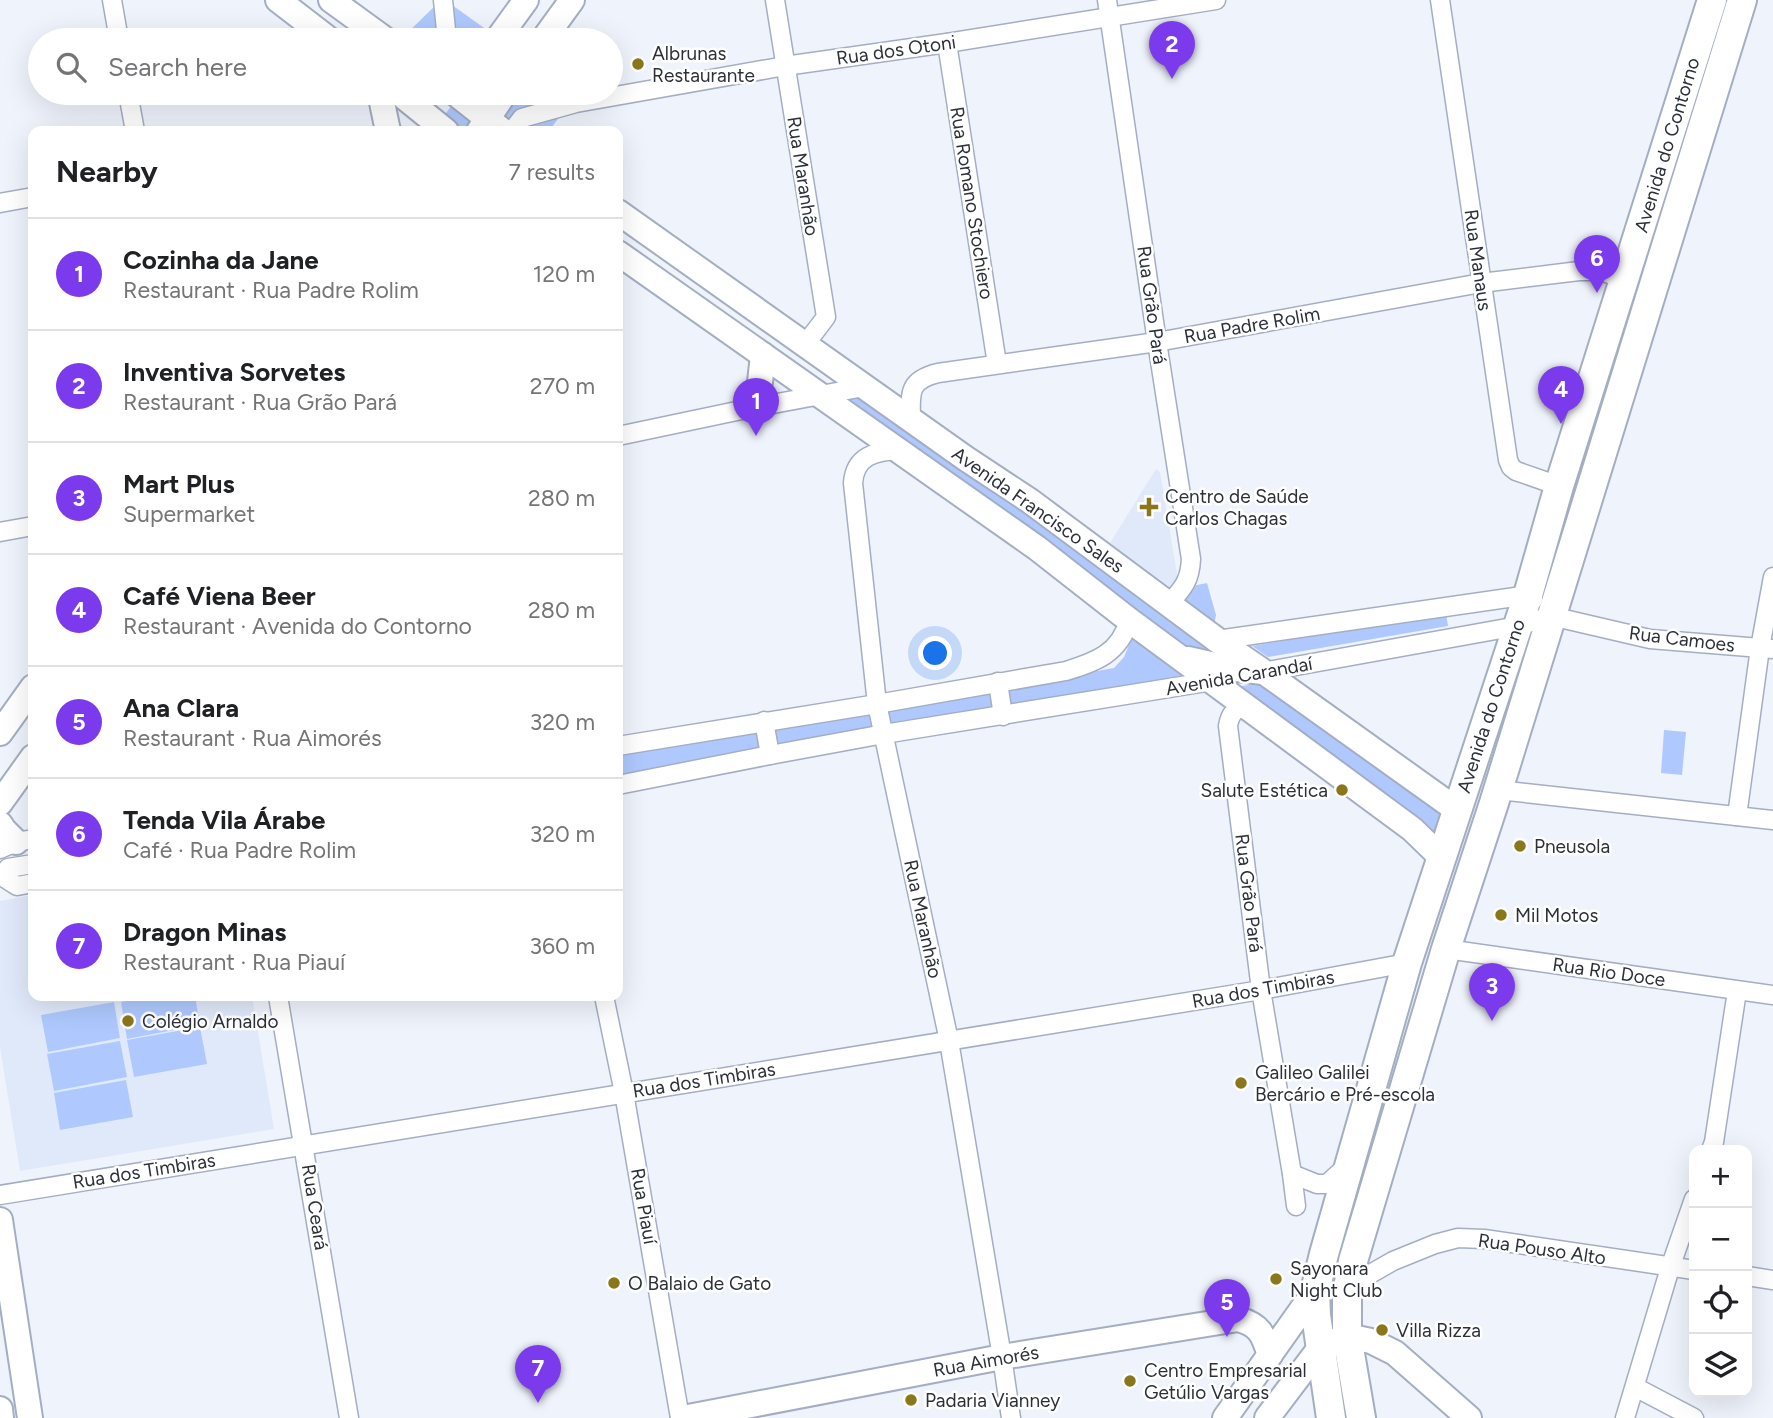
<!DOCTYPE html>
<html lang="en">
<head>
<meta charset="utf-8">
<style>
  :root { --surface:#fff; --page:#f6f6f6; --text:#202124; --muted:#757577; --line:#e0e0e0; --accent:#7c3aed }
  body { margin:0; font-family:Figtree,sans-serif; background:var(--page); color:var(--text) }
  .controls { position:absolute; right:21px; bottom:21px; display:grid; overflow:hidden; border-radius:14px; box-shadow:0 7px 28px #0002 }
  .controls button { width:63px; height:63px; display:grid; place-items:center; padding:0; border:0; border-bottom:2px solid var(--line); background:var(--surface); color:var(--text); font:35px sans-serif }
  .you { position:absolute; left:936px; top:654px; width:24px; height:24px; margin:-18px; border:5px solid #fff; border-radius:50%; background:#1a73e8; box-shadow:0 0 0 10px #1a73e833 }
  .badge { display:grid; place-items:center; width:46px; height:46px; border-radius:50%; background:var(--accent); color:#fff; font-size:23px; font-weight:700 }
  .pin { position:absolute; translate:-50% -58px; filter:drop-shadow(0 2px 4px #0008) }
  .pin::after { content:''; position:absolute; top:37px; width:24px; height:21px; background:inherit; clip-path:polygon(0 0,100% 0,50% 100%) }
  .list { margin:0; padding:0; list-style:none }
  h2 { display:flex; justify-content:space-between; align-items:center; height:91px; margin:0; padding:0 28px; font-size:30px }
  h2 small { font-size:23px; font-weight:400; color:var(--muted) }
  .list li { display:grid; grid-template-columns:46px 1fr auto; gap:21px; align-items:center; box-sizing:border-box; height:112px; padding:0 28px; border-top:2px solid var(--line) }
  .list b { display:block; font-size:26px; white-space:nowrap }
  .list p { margin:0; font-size:23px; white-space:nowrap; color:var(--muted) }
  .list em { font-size:23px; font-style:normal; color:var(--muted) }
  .icon { flex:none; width:38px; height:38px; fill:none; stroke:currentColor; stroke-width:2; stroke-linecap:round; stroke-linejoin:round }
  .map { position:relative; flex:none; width:1773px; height:1418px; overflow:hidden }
  .search { position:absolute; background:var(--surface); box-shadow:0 7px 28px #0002; left:28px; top:28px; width:595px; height:77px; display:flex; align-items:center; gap:18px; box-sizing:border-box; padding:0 24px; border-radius:38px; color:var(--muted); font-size:26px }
  .panel { position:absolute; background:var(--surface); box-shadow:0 7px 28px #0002; left:28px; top:126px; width:595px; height:875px; border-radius:14px }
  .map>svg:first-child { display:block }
</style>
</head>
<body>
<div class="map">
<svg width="1773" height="1418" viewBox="0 0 1773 1418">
  <rect width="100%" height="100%" fill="#eff3fc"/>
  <g fill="#e0e9fa">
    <polygon points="1156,469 1160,472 1179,586 1173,589 1110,543"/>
    <polygon points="33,895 33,996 252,996 274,1129 20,1171 0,1047 0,901"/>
  </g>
  <g fill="#afc9fe">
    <polygon points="441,0 445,0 501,40 400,40"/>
    <polygon points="461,93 562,93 571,101 549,131 451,131 440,121"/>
    <polygon points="863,395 1172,614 1192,586 1207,583 1216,615 1210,647 1185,650 836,399"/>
    <polygon points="1446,613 1448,626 1268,657 1252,646"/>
    <polygon points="1134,633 1194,678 1007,706 1005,687 1114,668 1124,657"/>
    <polygon points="1266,682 1448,814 1442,839 1236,687"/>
    <polygon points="991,688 995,711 887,730 883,708"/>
    <polygon points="873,710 878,730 774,749 770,726"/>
    <polygon points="759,727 762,750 618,777 618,753"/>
    <polygon points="1664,730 1686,732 1682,775 1661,773"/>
    <polygon points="155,996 195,996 200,1025 127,1039 121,1002"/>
    <polygon points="114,1002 120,1038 48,1052 41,1015"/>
    <polygon points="200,1027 207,1064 134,1077 127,1040"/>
    <polygon points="120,1041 127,1077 54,1091 47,1054"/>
    <polygon points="126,1080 133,1117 60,1130 54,1093"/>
  </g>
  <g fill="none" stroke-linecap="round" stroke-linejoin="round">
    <defs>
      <g id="street">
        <polyline points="112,0 119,40"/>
        <polyline points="443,0 447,40"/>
        <polyline points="775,0 826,317 804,346"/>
        <path d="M1107 0 1157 342 1191 559C1190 581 1183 588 1169 604"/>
        <polyline points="1440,0 1508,460 1511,467 1516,471 1559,486"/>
        <polyline points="947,43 997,364"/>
        <polyline points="128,93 135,131"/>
        <polyline points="512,131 522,118 576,103 785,66 947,43 1216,0"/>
        <polyline points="0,203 33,197"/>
        <path d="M911 419C910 392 909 380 938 373L1157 342 1481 283 1579 271H1600L1625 279"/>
        <polyline points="618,436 751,408 864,387"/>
        <path d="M899 450C875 451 855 456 853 483L877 704 949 1041 1002 1357 1011 1418"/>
        <polyline points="0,532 33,526"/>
        <polyline points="1217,640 1528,595 1533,600"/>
        <polyline points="1257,673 1518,626 1551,616 1650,639 1773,649"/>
        <polyline points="998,682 1003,716"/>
        <path d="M1247 706C1234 709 1230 714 1228 726L1261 990 1292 1174 1296 1206"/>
        <polyline points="764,721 770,755"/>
        <path d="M618 746 877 704 1066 671C1096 662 1120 653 1129 620"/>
        <polyline points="618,785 770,755 884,734 1219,680"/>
        <polyline points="1498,790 1773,820"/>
        <polyline points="1737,816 1760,648 1773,577"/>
        <polyline points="0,849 16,842 33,839"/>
        <polyline points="8,868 33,864"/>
        <polyline points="0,875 17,886 33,883"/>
        <polyline points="1446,949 1773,995"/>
        <polyline points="278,996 349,1418"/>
        <polyline points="604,996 624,1093 680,1418"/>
        <polyline points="1711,1150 1714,1142 1737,991"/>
        <polyline points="1292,1174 1317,1184 1327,1184 1348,1165"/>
        <polyline points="0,1195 1261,990 1407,963"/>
        <polyline points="1747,1276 1773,1280"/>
        <polyline points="1347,1293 1357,1281 1372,1273 1393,1261 1435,1244 1458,1238 1484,1239 1694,1270"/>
        <polyline points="1635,1387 1694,1418"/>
        <polyline points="1625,1418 1670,1268 1694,1199"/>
      </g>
      <g id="secondary">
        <polyline points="278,0 330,40"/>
        <polyline points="331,0 386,40"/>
        <polyline points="497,40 526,0"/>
        <polyline points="543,40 572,0"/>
        <polyline points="380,93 388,131"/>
        <polyline points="399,93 446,131"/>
        <polyline points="455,93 503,131"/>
        <polyline points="479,131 505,93"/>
        <polyline points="618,212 965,458 1030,501 1217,640 1264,672 1457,810"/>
        <polyline points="618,253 1037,548 1129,620 1412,829 1442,858"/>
        <polyline points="751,408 760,382 763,355"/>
        <polyline points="1188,659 1228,668 1263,672"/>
        <polyline points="0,733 33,687"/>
        <polyline points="0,803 33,757"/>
        <polyline points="0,824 4,830 16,842"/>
        <polyline points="0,1220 30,1418"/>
        <polyline points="0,1409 1,1418"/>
        <path d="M683 1418 1002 1357 1238 1319C1260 1325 1263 1334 1270 1355"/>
        <polyline points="1225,1418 1315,1291"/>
        <polyline points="1267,1418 1320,1348 1347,1336 1371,1341 1395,1353 1469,1418"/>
      </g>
      <g id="primary">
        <polyline points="1331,1418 1316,1315 1315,1291 1324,1254 1407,963 1528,595 1559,486 1712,0"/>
        <polyline points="1361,1418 1347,1336 1347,1293 1353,1261 1446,949 1494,803 1742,0"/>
      </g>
    </defs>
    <use href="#street" stroke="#a4aec3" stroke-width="21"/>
    <use href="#secondary" stroke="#a4aec3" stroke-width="28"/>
    <use href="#primary" stroke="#a4aec3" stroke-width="32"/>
    <use href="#street" stroke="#fff" stroke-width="18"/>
    <use href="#secondary" stroke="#fff" stroke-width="24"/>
    <use href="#primary" stroke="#fff" stroke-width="28"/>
  </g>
  <g fill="#8b771b" stroke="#fff" stroke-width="2.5">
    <circle cx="638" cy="64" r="7"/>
    <path d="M1145.5 496.5h7v7h7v7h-7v7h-7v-7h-7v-7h7z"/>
    <circle cx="1342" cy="790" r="7"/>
    <circle cx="1520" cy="846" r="7"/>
    <circle cx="1501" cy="915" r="7"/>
    <circle cx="128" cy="1021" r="7"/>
    <circle cx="1241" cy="1083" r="7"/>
    <circle cx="1276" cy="1279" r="7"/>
    <circle cx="614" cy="1283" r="7"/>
    <circle cx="1382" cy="1330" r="7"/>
    <circle cx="1130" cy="1381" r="7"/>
    <circle cx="911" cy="1400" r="7"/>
  </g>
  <g text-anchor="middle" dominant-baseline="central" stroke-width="5" stroke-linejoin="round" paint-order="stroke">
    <g font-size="19" fill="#2c3038" stroke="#fff">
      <text transform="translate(896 50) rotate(-8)">Rua dos Otoni</text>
      <text transform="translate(1667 145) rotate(-73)">Avenida do Contorno</text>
      <text transform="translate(803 176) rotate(81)">Rua Maranhão</text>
      <text transform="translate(972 203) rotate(81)">Rua Romano Stochiero</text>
      <text transform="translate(1478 260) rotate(82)">Rua Manaus</text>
      <text transform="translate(1152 305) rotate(82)">Rua Grão Pará</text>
      <text transform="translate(1252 325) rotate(-10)">Rua Padre Rolim</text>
      <text transform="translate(1038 510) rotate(35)">Avenida Francisco Sales</text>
      <text transform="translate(1682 639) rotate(7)">Rua Camoes</text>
      <text transform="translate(1239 676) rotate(-10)">Avenida Carandaí</text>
      <text transform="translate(1491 706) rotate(-72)">Avenida do Contorno</text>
      <text transform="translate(1249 893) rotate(83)">Rua Grão Pará</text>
      <text transform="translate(923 919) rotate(78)">Rua Maranhão</text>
      <text transform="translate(1609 972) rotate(8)">Rua Rio Doce</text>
      <text transform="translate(1263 989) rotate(-10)">Rua dos Timbiras</text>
      <text transform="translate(704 1080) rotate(-9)">Rua dos Timbiras</text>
      <text transform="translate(144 1171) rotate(-9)">Rua dos Timbiras</text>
      <text transform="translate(644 1206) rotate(80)">Rua Piauí</text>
      <text transform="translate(315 1207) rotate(81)">Rua Ceará</text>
      <text transform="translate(1542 1249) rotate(8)">Rua Pouso Alto</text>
      <text transform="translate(986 1361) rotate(-10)">Rua Aimorés</text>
    </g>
    <g font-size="19" fill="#2c3038" stroke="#fff" text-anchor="start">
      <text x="652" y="53">Albrunas<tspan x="652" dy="22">Restaurante</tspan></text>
      <text x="1165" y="496">Centro de Saúde<tspan x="1165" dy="22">Carlos Chagas</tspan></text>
      <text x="1328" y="790" text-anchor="end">Salute Estética</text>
      <text x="1534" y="846">Pneusola</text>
      <text x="1515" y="915">Mil Motos</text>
      <text x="142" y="1021">Colégio Arnaldo</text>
      <text x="1255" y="1072">Galileo Galilei<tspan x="1255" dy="22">Bercário e Pré-escola</tspan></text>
      <text x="1290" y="1268">Sayonara<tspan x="1290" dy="22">Night Club</tspan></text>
      <text x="628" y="1283">O Balaio de Gato</text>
      <text x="1396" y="1330">Villa Rizza</text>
      <text x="1144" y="1370">Centro Empresarial<tspan x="1144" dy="22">Getúlio Vargas</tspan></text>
      <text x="925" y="1400">Padaria Vianney</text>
    </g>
  </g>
</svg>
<div class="controls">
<button>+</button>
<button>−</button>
<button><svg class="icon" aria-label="locate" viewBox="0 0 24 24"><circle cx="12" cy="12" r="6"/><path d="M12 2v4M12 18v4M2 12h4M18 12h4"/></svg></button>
<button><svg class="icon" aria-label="layers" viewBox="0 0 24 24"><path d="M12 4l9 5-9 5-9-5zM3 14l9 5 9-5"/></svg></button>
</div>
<div class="you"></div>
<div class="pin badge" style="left:756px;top:436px">1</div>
<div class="pin badge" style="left:1172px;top:79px">2</div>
<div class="pin badge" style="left:1492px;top:1021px">3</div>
<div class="pin badge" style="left:1561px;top:424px">4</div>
<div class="pin badge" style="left:1227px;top:1337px">5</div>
<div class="pin badge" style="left:1597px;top:293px">6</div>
<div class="pin badge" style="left:538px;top:1403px">7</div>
<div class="search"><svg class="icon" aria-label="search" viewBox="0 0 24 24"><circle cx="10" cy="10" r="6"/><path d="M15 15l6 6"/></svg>Search here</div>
<section class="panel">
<h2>Nearby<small>7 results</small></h2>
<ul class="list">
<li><span class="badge">1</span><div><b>Cozinha da Jane</b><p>Restaurant · Rua Padre Rolim</p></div><em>120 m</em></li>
<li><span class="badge">2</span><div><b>Inventiva Sorvetes</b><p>Restaurant · Rua Grão Pará</p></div><em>270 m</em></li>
<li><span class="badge">3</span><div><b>Mart Plus</b><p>Supermarket</p></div><em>280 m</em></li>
<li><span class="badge">4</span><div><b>Café Viena Beer</b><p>Restaurant · Avenida do Contorno</p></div><em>280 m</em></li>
<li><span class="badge">5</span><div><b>Ana Clara</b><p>Restaurant · Rua Aimorés</p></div><em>320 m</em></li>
<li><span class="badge">6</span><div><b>Tenda Vila Árabe</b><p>Café · Rua Padre Rolim</p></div><em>320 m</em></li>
<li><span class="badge">7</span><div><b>Dragon Minas</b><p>Restaurant · Rua Piauí</p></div><em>360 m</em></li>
</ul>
</section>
</div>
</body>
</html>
